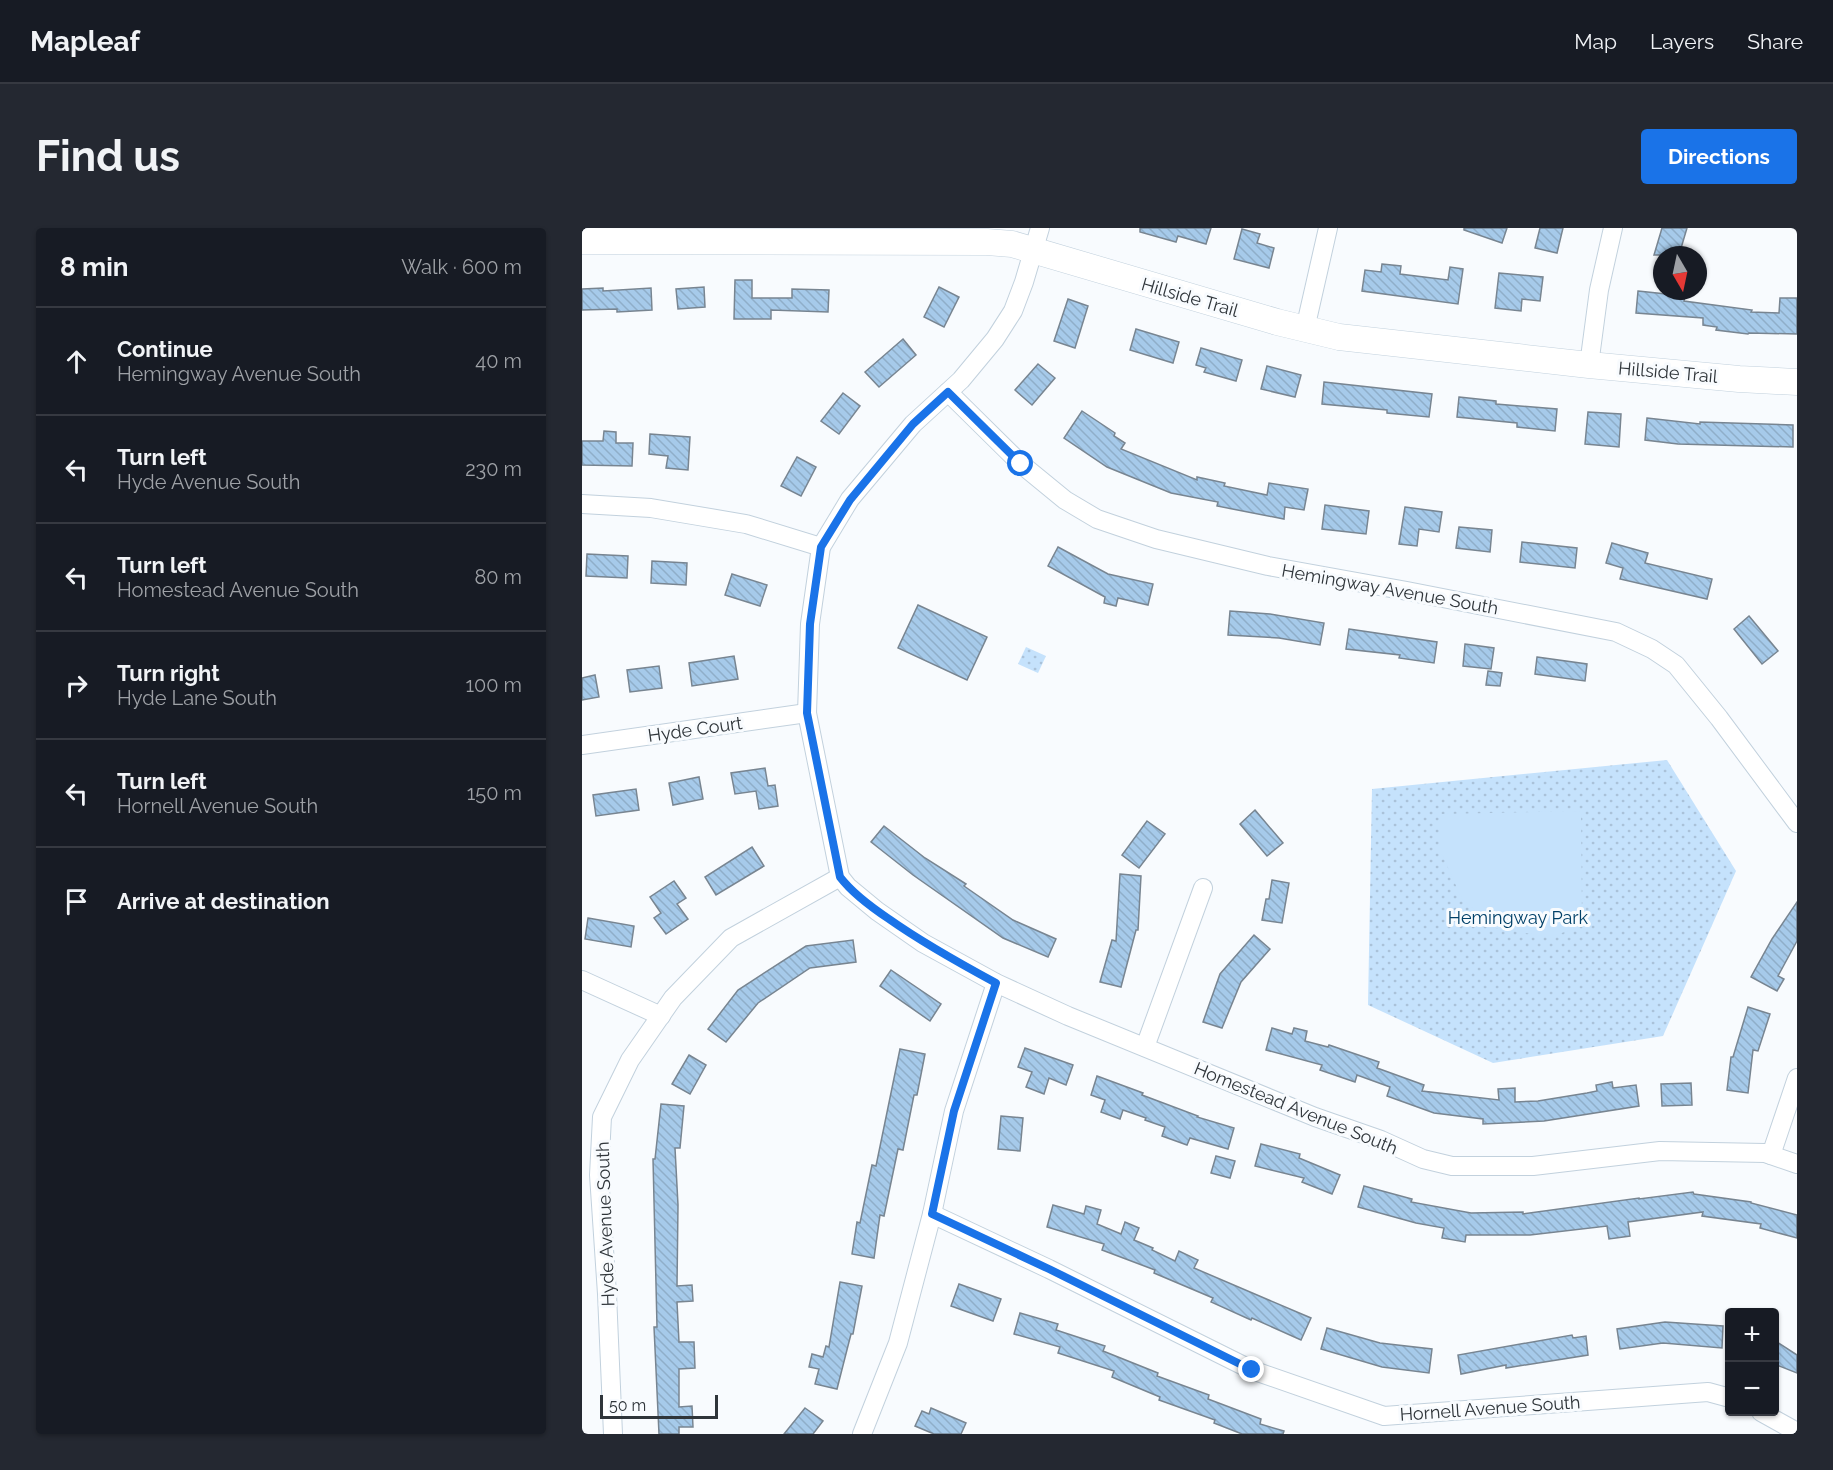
<!DOCTYPE html>
<html lang="en">
<head>
<meta charset="utf-8">
<style>
  :root { --surface:#171b24; --page:#242831; --text:#f1f3f6; --muted:#9ea1a6; --line:#363941; --accent:#1a73e8 }
  body { margin:0; font-family:Raleway,sans-serif; background:var(--page); color:var(--text) }
  .controls { position:absolute; right:18px; bottom:18px; display:grid; overflow:hidden; border-radius:6px; box-shadow:0 2px 4px #0004 }
  .controls button { width:54px; height:54px; display:grid; place-items:center; padding:0; border:0; border-bottom:2px solid var(--line); background:var(--surface); color:var(--text); font:30px sans-serif }
  .compass { position:absolute; left:1071px; top:18px; width:54px; height:54px; border-radius:50%; background:var(--surface); box-shadow:0 2px 4px #0004; rotate:171deg }
  .scale { position:absolute; left:18px; bottom:15px; width:118px; box-sizing:border-box; padding-left:6px; border:3px solid #2f353a; border-top:0; font-size:16px; line-height:21px; white-space:nowrap; color:#2f353a; -webkit-text-stroke:4px #f8fbfe; paint-order:stroke }
  .stop { position:absolute; width:18px; height:18px; margin:-14px; border:4px solid #1a73e8; border-radius:50%; background:#fff }
  .stop.end { background:#1a73e8; border-color:#fff; box-shadow:0 2px 6px #0008 }
  .list { margin:0; padding:0; list-style:none }
  h2 { display:flex; justify-content:space-between; align-items:center; height:78px; margin:0; padding:0 24px; font-size:26px }
  h2 small { font-size:20px; font-weight:400; color:var(--muted) }
  .list li { display:grid; grid-template-columns:39px 1fr auto; gap:18px; align-items:center; box-sizing:border-box; height:108px; padding:0 24px; border-top:2px solid var(--line) }
  .list b { display:block; font-size:22px; white-space:nowrap }
  .list p { margin:0; font-size:20px; white-space:nowrap; color:var(--muted) }
  .list em { font-size:20px; font-style:normal; color:var(--muted) }
  .icon { flex:none; width:33px; height:33px; fill:none; stroke:currentColor; stroke-width:2; stroke-linecap:round; stroke-linejoin:round }
  .map { position:relative; flex:none; width:1215px; height:1206px; overflow:hidden; border-radius:6px }
  header { display:flex; align-items:center; gap:36px; box-sizing:border-box; height:84px; padding:0 30px; background:var(--surface); border-bottom:2px solid var(--line) }
  header strong { font-size:28px }
  nav { display:flex; gap:33px; margin-inline-start:auto; font-size:21px }
  .intro { display:flex; align-items:center; justify-content:space-between; box-sizing:border-box; height:144px; padding:0 36px }
  h1 { margin:0; font-size:42px }
  .button { padding:15px 27px; border-radius:6px; background:var(--accent); color:#fff; font-size:21px; font-weight:700 }
  main { display:flex; gap:36px; padding:0 36px }
  aside { flex:1; background:var(--surface); border-radius:6px; box-shadow:0 2px 4px #0004 }
  .map>svg:first-child { display:block }
</style>
</head>
<body>
<header>
<strong>Mapleaf</strong>
<nav><a>Map</a><a>Layers</a><a>Share</a></nav>
</header>
<div class="intro"><h1>Find us</h1><a class="button">Directions</a></div>
<main>
<aside>
<h2>8 min<small>Walk · 600 m</small></h2>
<ul class="list">
<li><svg class="icon" aria-label="ahead" viewBox="0 0 24 24"><path d="M12 20V5M6 11l6-6 6 6"/></svg><div><b>Continue</b><p>Hemingway Avenue South</p></div><em>40 m</em></li>
<li><svg class="icon" aria-label="left" viewBox="0 0 24 24"><path d="M17 20v-9H6M10 6l-5 5 5 5"/></svg><div><b>Turn left</b><p>Hyde Avenue South</p></div><em>230 m</em></li>
<li><svg class="icon" aria-label="left" viewBox="0 0 24 24"><path d="M17 20v-9H6M10 6l-5 5 5 5"/></svg><div><b>Turn left</b><p>Homestead Avenue South</p></div><em>80 m</em></li>
<li><svg class="icon" aria-label="right" viewBox="0 0 24 24"><path d="M7 20v-9h11M14 6l5 5-5 5"/></svg><div><b>Turn right</b><p>Hyde Lane South</p></div><em>100 m</em></li>
<li><svg class="icon" aria-label="left" viewBox="0 0 24 24"><path d="M17 20v-9H6M10 6l-5 5 5 5"/></svg><div><b>Turn left</b><p>Hornell Avenue South</p></div><em>150 m</em></li>
<li><svg class="icon" aria-label="arrive" viewBox="0 0 24 24"><path d="M6 21V4h12l-3 4 3 4H6"/></svg><div><b>Arrive at destination</b></div></li>
</ul>
</aside>
<div class="map">
<svg width="1215" height="1206" viewBox="0 0 1215 1206">
  <defs>
    <pattern id="green-dots" width="8" height="8" patternUnits="userSpaceOnUse" patternTransform="scale(1.5)"><rect width="8" height="8" fill="#c5e2fc"/><path d="M2 2h.1M6 6h.1" fill="none" stroke="#aac2d9" stroke-width="1.8" stroke-linecap="round"/></pattern>
    <pattern id="building-back-hatch" width="6" height="6" patternUnits="userSpaceOnUse" patternTransform="scale(1.5)"><rect width="6" height="6" fill="#a6caea"/><path d="M-1 5l2 2M0 0l6 6M5-1l2 2" fill="none" stroke="#8faec9"/></pattern>
  </defs>
  <rect width="100%" height="100%" fill="#f8fbfe"/>
  <g fill="url(#green-dots)">
    <polygon points="444,419 464,428 456,445 436,436"/>
    <polygon points="1085,532 1154,643 1081,808 911,835 786,777 790,561"/>
  </g>
  <polygon fill="#c5e2fc" points="999,583 1000,698 968,709 914,700 880,671 859,624 859,586"/>
  <g fill="url(#building-back-hatch)" stroke="#788591" stroke-width="1.5">
    <polygon points="558,0 629,0 624,16 596,8 594,14 558,4"/>
    <polygon points="882,0 925,0 920,15 882,2"/>
    <polygon points="958,0 981,0 975,25 953,20"/>
    <polygon points="1080,0 1105,0 1097,27 1072,27"/>
    <polygon points="660,1 678,6 675,15 692,20 687,40 652,31"/>
    <polygon points="800,36 819,38 818,46 866,52 868,39 881,41 876,76 780,63 783,42 799,44"/>
    <polygon points="917,45 961,49 958,73 940,71 939,83 913,80"/>
    <polygon points="153,52 170,52 170,70 210,70 210,61 247,62 246,84 189,82 189,91 152,91"/>
    <polygon points="122,59 123,79 96,81 94,61"/>
    <polygon points="357,59 377,69 362,99 342,89"/>
    <polygon points="21,60 21,63 69,60 70,82 35,84 35,81 0,82 0,61"/>
    <polygon points="1056,63 1103,68 1102,73 1170,82 1169,84 1197,85 1198,70 1215,70 1215,106 1167,105 1166,106 1134,102 1135,99 1121,97 1121,90 1054,85"/>
    <polygon points="486,71 506,78 493,120 472,113"/>
    <polygon points="554,101 597,114 591,135 548,122"/>
    <polygon points="321,111 334,127 297,159 283,144"/>
    <polygon points="619,120 660,132 654,153 622,144 624,140 614,137"/>
    <polygon points="456,136 473,150 450,177 433,162"/>
    <polygon points="685,138 719,147 713,169 679,161"/>
    <polygon points="742,154 850,166 847,189 805,185 805,182 740,176"/>
    <polygon points="261,165 278,178 257,206 239,193"/>
    <polygon points="877,169 914,173 914,176 975,181 973,203 935,199 935,195 875,189"/>
    <polygon points="500,183 533,205 532,208 543,215 539,221 615,252 615,249 643,255 642,258 685,267 687,255 726,261 722,282 703,279 702,291 635,278 636,274 589,265 525,239 482,210"/>
    <polygon points="1006,184 1039,186 1037,219 1003,216"/>
    <polygon points="1065,190 1118,196 1118,194 1211,197 1211,219 1096,216 1063,212"/>
    <polygon points="22,203 34,204 34,215 51,215 50,238 0,237 0,213 21,213"/>
    <polygon points="68,206 108,209 106,242 84,240 86,228 67,226"/>
    <polygon points="215,229 234,239 219,268 199,258"/>
    <polygon points="743,277 787,283 784,306 740,301"/>
    <polygon points="823,279 860,284 857,304 837,301 835,318 817,316"/>
    <polygon points="877,299 910,302 908,324 874,320"/>
    <polygon points="940,314 995,320 993,340 938,334"/>
    <polygon points="1030,315 1066,325 1063,335 1130,351 1125,371 1038,351 1041,340 1024,335"/>
    <polygon points="476,319 526,346 571,356 566,377 536,370 534,378 522,375 523,369 466,338"/>
    <polygon points="5,326 46,328 45,350 4,348"/>
    <polygon points="70,333 105,335 104,357 69,355"/>
    <polygon points="150,346 185,357 178,378 143,367"/>
    <polygon points="336,377 405,409 385,452 316,420"/>
    <polygon points="648,383 688,386 742,395 738,417 697,410 646,407"/>
    <polygon points="1167,388 1196,423 1180,436 1152,401"/>
    <polygon points="767,401 855,414 852,435 817,430 818,427 764,421"/>
    <polygon points="883,416 912,420 909,441 881,438"/>
    <polygon points="152,428 156,451 110,458 107,435"/>
    <polygon points="955,429 1005,436 1003,453 953,446"/>
    <polygon points="77,438 80,460 48,464 45,442"/>
    <polygon points="906,443 920,445 918,458 904,457"/>
    <polygon points="13,447 17,469 0,472 0,450"/>
    <polygon points="183,540 186,558 193,557 196,578 177,581 174,563 153,566 149,545"/>
    <polygon points="117,549 121,571 91,577 87,555"/>
    <polygon points="54,561 57,582 14,588 11,567"/>
    <polygon points="673,582 701,615 685,628 658,596"/>
    <polygon points="565,593 583,606 557,640 540,627"/>
    <polygon points="302,598 343,630 384,656 382,658 431,692 474,711 466,729 421,710 331,647 289,614"/>
    <polygon points="170,619 182,638 134,667 123,649"/>
    <polygon points="538,646 559,648 556,702 554,702 539,759 518,754 530,712 534,713"/>
    <polygon points="690,652 707,655 700,695 680,692 684,671 687,671"/>
    <polygon points="92,653 104,670 95,676 106,691 84,706 72,690 79,685 68,669"/>
    <polygon points="1215,674 1215,713 1196,748 1202,751 1195,763 1169,749 1190,711"/>
    <polygon points="6,690 52,698 49,719 3,711"/>
    <polygon points="672,707 688,721 659,754 640,800 621,794 638,746"/>
    <polygon points="271,712 274,734 228,740 176,775 144,814 126,801 156,762 224,718"/>
    <polygon points="309,742 359,776 348,793 298,758"/>
    <polygon points="1166,779 1188,786 1176,823 1171,822 1166,865 1145,862 1149,829 1151,829"/>
    <polygon points="690,800 710,806 712,800 725,803 723,813 746,819 747,817 797,834 795,840 842,857 840,863 917,872 916,861 933,860 933,874 956,873 1005,865 1015,863 1014,857 1030,854 1031,860 1054,857 1057,878 962,893 901,896 901,891 852,885 805,868 808,859 775,847 773,854 738,842 740,837 684,822"/>
    <polygon points="443,820 491,837 484,857 467,850 462,866 444,859 450,844 436,839"/>
    <polygon points="318,821 343,826 335,867 332,867 321,922 316,921 302,988 298,987 292,1030 270,1026 275,994 278,995 290,937 294,938"/>
    <polygon points="107,827 124,837 108,866 90,856"/>
    <polygon points="515,848 561,865 560,867 616,888 615,889 652,900 646,921 608,910 605,917 580,908 583,899 563,892 564,890 541,882 538,891 519,884 523,872 509,867"/>
    <polygon points="1109,855 1110,877 1080,878 1079,856"/>
    <polygon points="79,876 102,878 98,920 93,920 96,977 95,1058 110,1057 111,1073 95,1074 97,1114 112,1114 113,1140 97,1141 97,1179 110,1178 111,1199 97,1199 97,1206 77,1206 72,1099 75,1099 71,931 73,931"/>
    <polygon points="419,888 441,890 438,923 416,921"/>
    <polygon points="679,916 718,926 717,930 758,947 750,966 720,954 722,950 673,938"/>
    <polygon points="634,928 653,933 648,950 629,945"/>
    <polygon points="782,958 830,971 829,974 889,985 941,984 941,986 1057,970 1057,971 1111,964 1112,966 1169,974 1169,975 1215,987 1215,1010 1178,1000 1179,996 1120,988 1121,984 1046,994 1048,1008 1027,1011 1025,998 948,1007 884,1007 883,1014 860,1010 862,1000 834,995 776,979"/>
    <polygon points="471,977 502,986 504,978 519,982 515,996 539,1006 543,994 557,1000 552,1012 571,1020 570,1022 593,1033 597,1023 616,1032 612,1040 729,1090 719,1112 670,1090 669,1092 629,1074 631,1070 572,1045 573,1042 520,1022 522,1016 465,999"/>
    <polygon points="258,1054 280,1058 271,1106 269,1106 255,1161 233,1156 237,1141 227,1139 230,1126 241,1129 244,1118 247,1119"/>
    <polygon points="377,1056 419,1071 411,1093 369,1078"/>
    <polygon points="438,1085 476,1096 474,1102 523,1118 521,1123 576,1145 575,1148 627,1167 626,1171 679,1191 678,1196 702,1203 701,1206 660,1206 632,1195 633,1192 577,1172 578,1169 530,1149 532,1143 476,1125 478,1119 432,1106"/>
    <polygon points="1083,1094 1141,1098 1140,1120 1081,1115 1038,1121 1035,1101"/>
    <polygon points="745,1100 798,1115 850,1121 847,1145 800,1139 739,1121"/>
    <polygon points="990,1107 991,1110 1004,1108 1006,1127 924,1140 924,1137 879,1146 876,1127"/>
    <polygon points="1192,1112 1215,1127 1215,1145 1192,1136"/>
    <polygon points="223,1180 241,1193 231,1206 202,1206"/>
    <polygon points="349,1180 384,1195 379,1206 352,1206 333,1198 340,1183 347,1186"/>
  </g>
  <g fill="none" stroke-linecap="round" stroke-linejoin="round">
    <defs>
      <g id="street">
        <polyline points="458,0 442,54 431,83 413,111 379,152 331,196 268,271 239,319 228,396 225,485 258,649 266,659 295,683 341,715 414,755 486,788 733,889 799,912 841,931 870,938 951,938 1078,923 1183,925 1215,936"/>
        <polyline points="723,101 746,0"/>
        <polyline points="1007,137 1017,62 1031,0"/>
        <polyline points="366,164 439,236 483,272 515,291 574,311 686,338 825,363 1034,404 1070,421 1094,437 1137,490 1215,595"/>
        <polyline points="0,276 69,280 164,296 239,319"/>
        <polyline points="0,517 225,485"/>
        <polyline points="0,752 79,788"/>
        <polyline points="563,819 621,660"/>
        <polyline points="1189,927 1215,850"/>
        <polyline points="350,986 467,1041 670,1142 802,1188 1126,1164 1148,1170"/>
        <polyline points="1179,1184 1215,1204"/>
        <polyline points="31,1206 25,1066 17,947 20,889 48,832 91,770 149,710 258,649"/>
        <polyline points="280,1206 316,1115 350,986 372,883 414,755"/>
      </g>
      <polyline id="secondary" points="0,13 405,14 430,16 695,94 757,109 1007,137 1157,151 1215,154"/>
    </defs>
    <use href="#street" stroke="#c2d1dd" stroke-width="20"/>
    <use href="#secondary" stroke="#c2d1dd" stroke-width="27"/>
    <use href="#street" stroke="#fff" stroke-width="18"/>
    <use href="#secondary" stroke="#fff" stroke-width="26"/>
  </g>
  <g fill="none" stroke-linecap="round" stroke-linejoin="round">
    <path stroke="#1a73e8" stroke-width="8" d="M439 236 366 164 331 196 268 272 239 319 228 396 225 485 258 649C271 666 289 679 307 691 341 715 377 735 414 755L372 883 350 986 467 1041 670 1142"/>
  </g>
  <g text-anchor="middle" dominant-baseline="central" stroke-width="6" stroke-linejoin="round" paint-order="stroke">
    <g font-size="18" fill="#2f353a" stroke="#f8fbfe">
      <text transform="translate(608 69) rotate(16)">Hillside Trail</text>
      <text transform="translate(1086 144) rotate(5)">Hillside Trail</text>
      <text transform="translate(808 361) rotate(10)">Hemingway Avenue South</text>
      <text transform="translate(113 501) rotate(-8)">Hyde Court</text>
      <text transform="translate(714 880) rotate(22)">Homestead Avenue South</text>
      <text transform="translate(23 996) rotate(-92)">Hyde Avenue South</text>
      <text transform="translate(908 1180) rotate(-4)">Hornell Avenue South</text>
    </g>
    <g font-size="18" fill="#004068" stroke="#f8fbfe">
      <text x="936" y="689">Hemingway Park</text>
    </g>
  </g>
</svg>
<div class="controls">
<button>+</button>
<button>−</button>
</div>
<svg class="compass" viewBox="-18 -18 36 36"><path d="M0-13l5 13h-10z" fill="#e53935"/><path d="M0 13l5-13h-10z" fill="#9ea1a6"/></svg>
<div class="scale">50 m</div>
<div class="stop" style="left:439px;top:236px"></div>
<div class="stop end" style="left:670px;top:1142px"></div>
</div>
</main>
</body>
</html>
